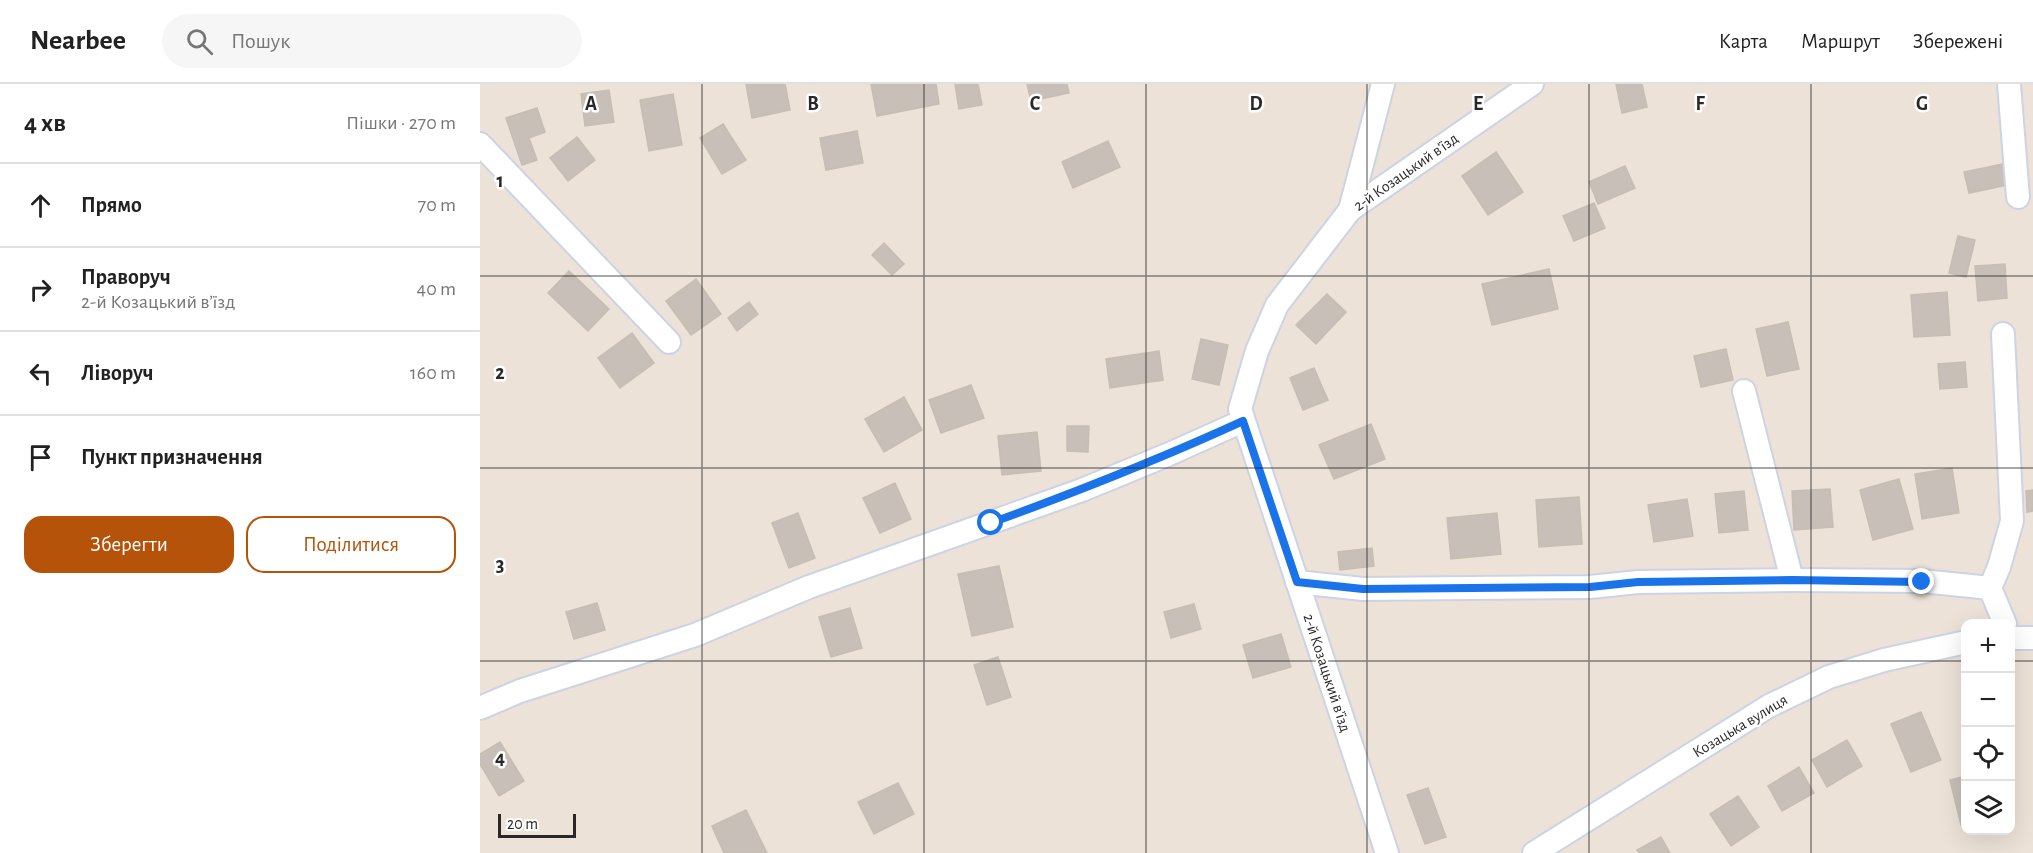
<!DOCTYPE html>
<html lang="uk">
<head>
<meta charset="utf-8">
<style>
  :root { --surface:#fff; --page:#f6f6f6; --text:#222; --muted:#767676; --line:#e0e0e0; --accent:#b45309 }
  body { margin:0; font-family:"Alegreya Sans",sans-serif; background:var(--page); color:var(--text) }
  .controls { position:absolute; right:18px; bottom:18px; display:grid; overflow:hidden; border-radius:12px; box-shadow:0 6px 24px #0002 }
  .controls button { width:54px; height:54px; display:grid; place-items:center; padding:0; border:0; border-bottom:2px solid var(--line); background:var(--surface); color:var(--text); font:30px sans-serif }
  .scale { position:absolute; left:18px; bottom:15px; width:78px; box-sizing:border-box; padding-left:6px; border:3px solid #282828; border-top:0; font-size:16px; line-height:21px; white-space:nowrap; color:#282828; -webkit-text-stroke:4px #fff; paint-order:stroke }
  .stop { position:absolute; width:18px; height:18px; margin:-14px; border:4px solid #1a73e8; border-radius:50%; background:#fff }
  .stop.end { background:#1a73e8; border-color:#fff; box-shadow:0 2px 6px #0008 }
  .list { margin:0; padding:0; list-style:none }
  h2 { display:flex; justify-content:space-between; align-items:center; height:78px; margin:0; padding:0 24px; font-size:26px }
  h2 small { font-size:20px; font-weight:400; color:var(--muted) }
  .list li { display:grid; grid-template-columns:39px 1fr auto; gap:18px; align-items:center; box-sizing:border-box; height:84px; padding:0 24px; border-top:2px solid var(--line) }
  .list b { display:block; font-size:22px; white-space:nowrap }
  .list p { margin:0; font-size:20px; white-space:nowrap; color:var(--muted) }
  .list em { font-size:20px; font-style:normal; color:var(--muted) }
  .actions { display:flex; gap:12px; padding:18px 24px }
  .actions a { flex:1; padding:14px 0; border:2px solid var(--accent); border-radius:18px; text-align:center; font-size:21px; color:var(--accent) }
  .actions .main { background:var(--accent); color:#fff }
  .icon { flex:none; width:33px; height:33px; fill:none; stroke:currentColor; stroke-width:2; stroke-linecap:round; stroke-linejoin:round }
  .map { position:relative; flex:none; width:1553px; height:769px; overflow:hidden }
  header { display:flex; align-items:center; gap:36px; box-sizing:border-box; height:84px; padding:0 30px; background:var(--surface); border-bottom:2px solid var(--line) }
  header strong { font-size:28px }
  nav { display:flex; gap:33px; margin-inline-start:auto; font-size:21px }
  .search { width:420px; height:54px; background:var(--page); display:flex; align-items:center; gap:15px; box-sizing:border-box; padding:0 21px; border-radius:33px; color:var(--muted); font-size:22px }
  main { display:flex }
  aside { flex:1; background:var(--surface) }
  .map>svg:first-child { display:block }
</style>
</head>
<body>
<header>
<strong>Nearbee</strong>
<div class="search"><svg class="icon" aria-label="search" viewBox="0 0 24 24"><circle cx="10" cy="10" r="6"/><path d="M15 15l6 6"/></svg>Пошук</div>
<nav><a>Карта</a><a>Маршрут</a><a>Збережені</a></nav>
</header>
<main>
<aside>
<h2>4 хв<small>Пішки · 270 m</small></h2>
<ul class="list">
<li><svg class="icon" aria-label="ahead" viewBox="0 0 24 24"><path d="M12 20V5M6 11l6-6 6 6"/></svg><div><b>Прямо</b></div><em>70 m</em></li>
<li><svg class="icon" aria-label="right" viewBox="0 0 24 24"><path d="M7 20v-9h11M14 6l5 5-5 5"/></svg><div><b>Праворуч</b><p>2-й Козацький в’їзд</p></div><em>40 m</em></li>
<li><svg class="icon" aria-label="left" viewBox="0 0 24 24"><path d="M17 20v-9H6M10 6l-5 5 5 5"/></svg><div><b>Ліворуч</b></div><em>160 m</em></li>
<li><svg class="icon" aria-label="arrive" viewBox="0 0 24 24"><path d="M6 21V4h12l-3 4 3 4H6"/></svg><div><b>Пункт призначення</b></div></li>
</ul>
<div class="actions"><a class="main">Зберегти</a><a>Поділитися</a></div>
</aside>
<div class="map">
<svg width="1553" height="769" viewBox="0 0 1553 769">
  <rect width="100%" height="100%" fill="#ece2d8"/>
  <g fill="#c7bfb8" stroke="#c7beb2" stroke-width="1.5">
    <polygon points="266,0 305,0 310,26 272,34"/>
    <polygon points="391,0 456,0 459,20 397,32"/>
    <polygon points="475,0 498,0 502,21 479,25"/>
    <polygon points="547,0 587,0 589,9 551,17"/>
    <polygon points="1136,0 1162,0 1167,23 1142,29"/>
    <polygon points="129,6 134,38 105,42 101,10"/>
    <polygon points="193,10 202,61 169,67 160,16"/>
    <polygon points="57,24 65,48 49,54 57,76 42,81 26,34"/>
    <polygon points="243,40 266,76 242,90 220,54"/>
    <polygon points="377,47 383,79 346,86 340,54"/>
    <polygon points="97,53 115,76 88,97 70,74"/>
    <polygon points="628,57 640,83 593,104 582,78"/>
    <polygon points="1016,68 1043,108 1008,131 982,92"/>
    <polygon points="1523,80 1528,101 1489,109 1484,88"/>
    <polygon points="1145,82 1155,104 1118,120 1109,98"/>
    <polygon points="1114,119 1125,144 1094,157 1083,132"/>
    <polygon points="1478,152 1495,156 1486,193 1469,189"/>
    <polygon points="404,159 424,180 412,191 392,171"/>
    <polygon points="1525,180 1527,214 1498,217 1495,182"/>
    <polygon points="1069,185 1078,225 1012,241 1002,200"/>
    <polygon points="89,187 129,225 108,247 68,209"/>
    <polygon points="216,195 241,230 211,251 186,217"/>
    <polygon points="1467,208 1470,251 1434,253 1431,211"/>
    <polygon points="847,210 866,228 836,260 816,241"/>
    <polygon points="269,218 278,230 257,247 248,234"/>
    <polygon points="1308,238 1319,285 1287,292 1276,245"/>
    <polygon points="152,249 174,279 140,304 118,274"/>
    <polygon points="721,255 748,261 739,301 712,295"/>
    <polygon points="1246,265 1253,296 1221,303 1214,272"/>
    <polygon points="679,267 683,296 630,304 626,275"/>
    <polygon points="1485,278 1487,303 1460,305 1458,280"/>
    <polygon points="834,284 848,316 823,326 810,294"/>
    <polygon points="491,301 504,334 461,349 449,316"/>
    <polygon points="424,313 442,346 404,368 385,335"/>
    <polygon points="891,340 905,375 854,395 839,361"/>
    <polygon points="587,342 609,342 608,368 587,367"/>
    <polygon points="557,348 561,387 522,391 518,352"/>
    <polygon points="1472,384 1479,429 1442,435 1435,390"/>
    <polygon points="1419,395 1433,445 1393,456 1380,406"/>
    <polygon points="415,399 431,435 400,449 383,414"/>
    <polygon points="1350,405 1353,443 1314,446 1312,407"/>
    <polygon points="1553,406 1553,427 1547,428 1546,407"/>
    <polygon points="1264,407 1268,446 1239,449 1235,410"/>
    <polygon points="1099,413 1102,460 1059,463 1056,416"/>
    <polygon points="1207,415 1213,452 1174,458 1168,421"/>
    <polygon points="318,429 335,474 309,484 292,439"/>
    <polygon points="1017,429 1021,470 971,475 967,434"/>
    <polygon points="892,464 894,482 860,486 858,468"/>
    <polygon points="519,482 533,543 492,552 478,490"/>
    <polygon points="117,519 125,546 94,555 86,528"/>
    <polygon points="714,520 721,545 691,554 684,528"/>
    <polygon points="370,524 382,564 351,573 339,533"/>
    <polygon points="801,550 811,583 773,594 763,561"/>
    <polygon points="518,573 531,613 507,621 494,581"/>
    <polygon points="1530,586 1534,586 1533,623 1530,623"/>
    <polygon points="1441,628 1461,676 1431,688 1411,640"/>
    <polygon points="1367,656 1382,682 1347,703 1332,676"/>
    <polygon points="20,658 44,697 19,712 0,680 0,670"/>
    <polygon points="1319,683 1334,709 1302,727 1288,702"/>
    <polygon points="1486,692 1486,740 1481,741 1470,696"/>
    <polygon points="418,699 434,730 394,750 378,718"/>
    <polygon points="948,704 966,753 945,760 927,711"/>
    <polygon points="1258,712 1279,743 1251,762 1230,730"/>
    <polygon points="266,726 287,769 244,769 232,742"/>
    <polygon points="1181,753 1190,769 1159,769 1157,766"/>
  </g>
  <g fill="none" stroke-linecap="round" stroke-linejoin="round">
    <defs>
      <g id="street">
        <polyline points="1529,0 1538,113"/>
        <polyline points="0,60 189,258"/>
        <polyline points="870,126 903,0"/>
        <polyline points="1264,307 1312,496"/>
        <polyline points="817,498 883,505 1110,503 1158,498 1312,496 1442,497 1510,504 1525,540"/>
        <polyline points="1510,504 1519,483 1532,437 1523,250"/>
        <polyline points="1530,554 1553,554"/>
        <polyline points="0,624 40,607 215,551 329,503 602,406 687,371 763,337"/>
        <polyline points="907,769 760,325 777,267 797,221 870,126 1052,0"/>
        <polyline points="1054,769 1289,622 1349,593 1404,576 1486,558"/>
      </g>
    </defs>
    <use href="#street" stroke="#cdd3e3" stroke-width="26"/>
    <use href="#street" stroke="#fff" stroke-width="22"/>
  </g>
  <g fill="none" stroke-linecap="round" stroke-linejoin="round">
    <path stroke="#1a73e8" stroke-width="8" d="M511 439C596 408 680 375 763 337L817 498 883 505 1110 503 1158 498 1312 496 1442 498"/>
  </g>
  <path fill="none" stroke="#282828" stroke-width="1.5" stroke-opacity="0.55" d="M222 0V769M444 0V769M666 0V769M887 0V769M1109 0V769M1331 0V769M0 192H1553M0 384H1553M0 577H1486M1530 577H1553"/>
  <g text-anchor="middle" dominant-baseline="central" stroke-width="5" stroke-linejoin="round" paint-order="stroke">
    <g font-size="16" fill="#282828" stroke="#fff">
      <text transform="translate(926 88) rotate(-35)">2-й Козацький в’їзд</text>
      <text transform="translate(847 589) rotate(72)">2-й Козацький в’їзд</text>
      <text transform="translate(1260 642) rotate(-31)">Козацька вулиця</text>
    </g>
  </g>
  <g font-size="20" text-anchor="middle" font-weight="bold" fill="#282828" stroke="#fff" stroke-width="5" stroke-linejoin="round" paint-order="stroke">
    <text x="111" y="26">A</text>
    <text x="333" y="26">B</text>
    <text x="555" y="26">C</text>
    <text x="776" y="26">D</text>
    <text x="998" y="26">E</text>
    <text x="1220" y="26">F</text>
    <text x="1442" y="26">G</text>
    <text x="20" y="103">1</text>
    <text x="20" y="295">2</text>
    <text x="20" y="487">3</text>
    <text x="20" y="680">4</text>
  </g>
</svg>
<div class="controls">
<button>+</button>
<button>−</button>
<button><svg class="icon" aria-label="locate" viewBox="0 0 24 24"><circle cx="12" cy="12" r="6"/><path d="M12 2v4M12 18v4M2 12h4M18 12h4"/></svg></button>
<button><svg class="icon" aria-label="layers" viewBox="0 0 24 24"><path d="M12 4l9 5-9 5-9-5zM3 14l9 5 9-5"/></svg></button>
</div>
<div class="scale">20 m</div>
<div class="stop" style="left:511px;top:439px"></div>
<div class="stop end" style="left:1442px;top:498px"></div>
</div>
</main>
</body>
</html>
